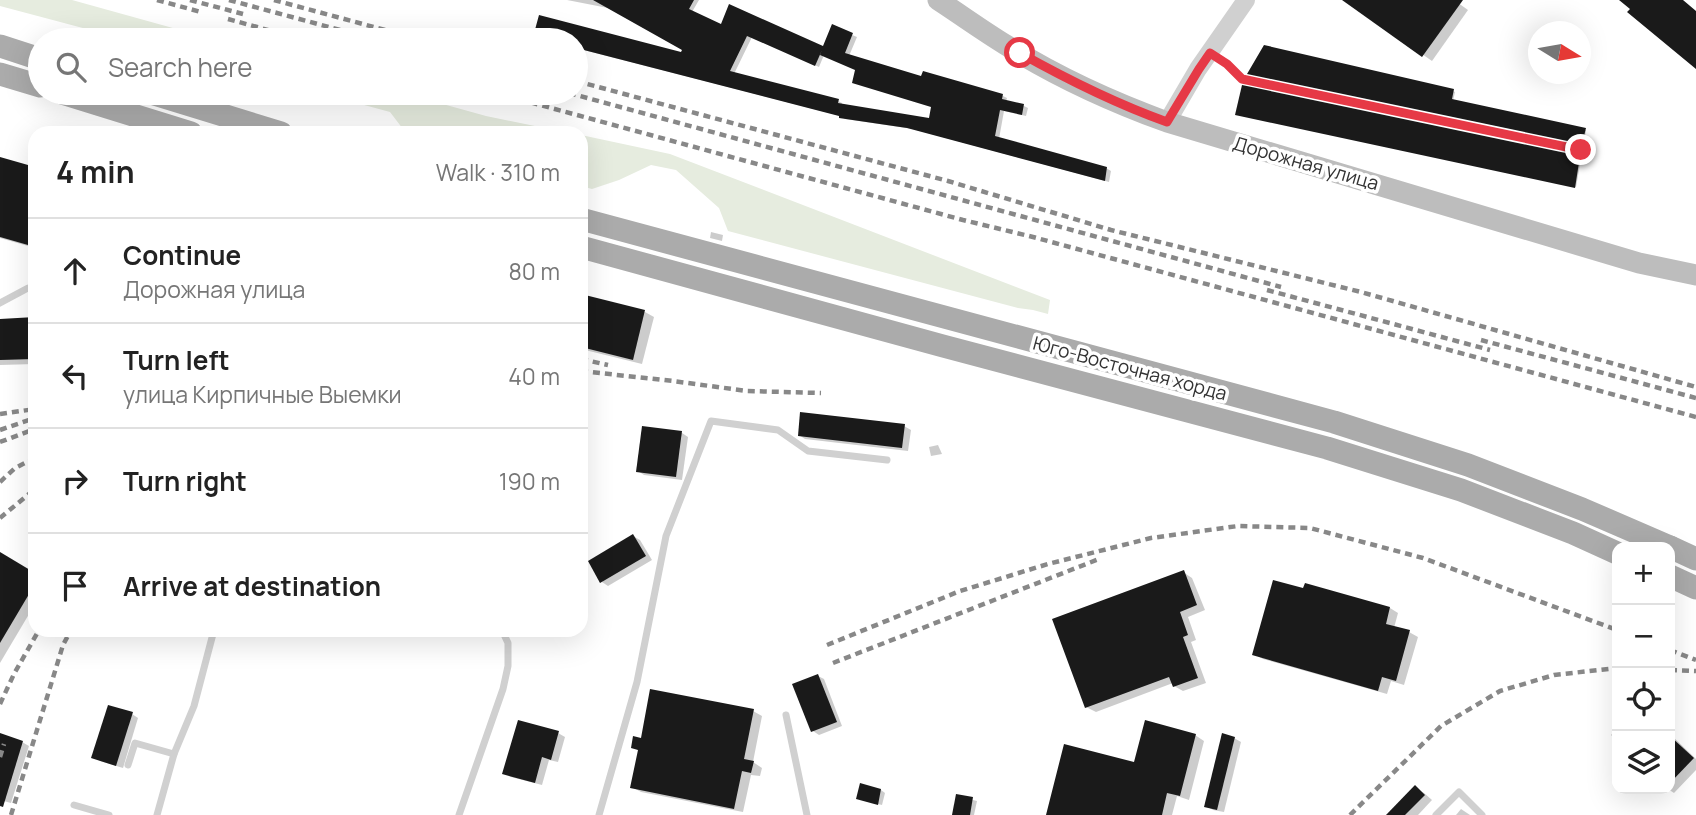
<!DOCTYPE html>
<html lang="en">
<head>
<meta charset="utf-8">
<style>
  :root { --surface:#fff; --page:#f6f6f6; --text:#222; --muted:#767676; --line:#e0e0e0 }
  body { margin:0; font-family:Manrope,sans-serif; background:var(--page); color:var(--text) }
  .controls { position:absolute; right:21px; bottom:21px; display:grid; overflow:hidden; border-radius:14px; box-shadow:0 7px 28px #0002 }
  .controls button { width:63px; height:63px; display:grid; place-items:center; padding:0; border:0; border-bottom:2px solid var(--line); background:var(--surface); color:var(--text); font:35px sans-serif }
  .compass { position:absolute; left:1528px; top:21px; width:63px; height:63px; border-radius:50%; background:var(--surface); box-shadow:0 7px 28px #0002; rotate:101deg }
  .stop { position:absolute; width:21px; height:21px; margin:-16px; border:5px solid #e63946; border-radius:50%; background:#fff }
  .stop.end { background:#e63946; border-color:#fff; box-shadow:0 2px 7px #0008 }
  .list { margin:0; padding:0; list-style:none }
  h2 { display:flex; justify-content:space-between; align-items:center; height:91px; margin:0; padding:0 28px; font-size:30px }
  h2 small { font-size:23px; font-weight:400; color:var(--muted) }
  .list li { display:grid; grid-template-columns:46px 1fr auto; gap:21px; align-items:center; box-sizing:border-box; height:105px; padding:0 28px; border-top:2px solid var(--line) }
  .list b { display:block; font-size:26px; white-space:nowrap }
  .list p { margin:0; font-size:23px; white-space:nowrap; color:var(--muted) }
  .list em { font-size:23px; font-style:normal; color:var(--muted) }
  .icon { flex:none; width:38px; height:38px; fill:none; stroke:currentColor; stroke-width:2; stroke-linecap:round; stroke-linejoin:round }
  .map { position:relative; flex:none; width:1696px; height:815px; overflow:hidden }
  .search { position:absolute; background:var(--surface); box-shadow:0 7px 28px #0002; left:28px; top:28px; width:560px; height:77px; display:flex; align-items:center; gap:18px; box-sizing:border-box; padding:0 24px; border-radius:38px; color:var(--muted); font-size:26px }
  .panel { position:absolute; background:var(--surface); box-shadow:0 7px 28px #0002; left:28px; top:126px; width:560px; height:511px; border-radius:21px }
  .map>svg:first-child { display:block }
</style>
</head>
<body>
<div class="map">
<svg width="1696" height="815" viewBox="0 0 1696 815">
  <rect width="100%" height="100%" fill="#fff"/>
  <g fill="#e6ecdf">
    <polygon points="0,0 72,0 216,40 128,40 0,6"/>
    <polygon points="320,93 403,93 486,116 569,133 406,133 390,112"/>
    <polygon points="581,135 670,154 1050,300 1048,314 1033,310 1018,308 728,231 719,208 676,170 651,165 619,180 592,189 581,186"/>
  </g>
  <g fill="#0003" fill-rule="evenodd">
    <path d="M567 0H699L692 12 721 26 824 48 833 27 857 37 849 56 922 78 924 73 1003 96 1007 98 1006 102 1024 106 1028 108 1026 116 1004 111 999 139 1106 168 1111 171 1109 182 913 129 845 119 841 116 576 48V40H547L539 38 540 17 683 54 684 49 613 9ZM752 37 819 67 824 55 864 72 933 107 930 120 842 105V103L838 101 734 74Z"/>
    <polygon points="1345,0 1454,0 1468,10 1432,61"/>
    <polygon points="1249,73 1453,91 1455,92 1453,101 1586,130 1584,144"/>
    <polygon points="1238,115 1579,158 1581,159 1576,187"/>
    <polygon points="0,159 35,169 35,248 0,238"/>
    <polygon points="711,232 723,235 722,241 710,238"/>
    <polygon points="581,296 645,312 654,317 642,364 581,349"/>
    <polygon points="35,319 35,364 0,365 0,320"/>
    <polygon points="904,426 911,430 908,451 805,439 799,435"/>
    <polygon points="644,428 682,433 688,437 682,480 644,475 638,471"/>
    <polygon points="938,445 942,454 931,456 929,447"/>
    <polygon points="633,536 640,540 652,560 608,586 602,582"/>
    <polygon points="0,554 35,575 35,604 0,663"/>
    <polygon points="1183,572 1192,578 1205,610 1188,617 1196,640 1191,642 1206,683 1183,691 1174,686 1173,683 1096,712 1086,707"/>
    <polygon points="1306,585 1390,608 1398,613 1394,628 1409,632 1418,637 1404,685 1391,681 1387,694 1263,659 1254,654 1305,590"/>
    <polygon points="818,676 824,679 842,726 819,735 813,731"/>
    <polygon points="753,711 762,716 753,762 762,768 760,776 751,775 743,812 641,792 632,787 640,751 633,747 642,740"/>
    <polygon points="132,714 138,718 123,768 100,761 94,757"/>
    <polygon points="1617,728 1617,741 1611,735"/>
    <polygon points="558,733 565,737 558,762 549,760 542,785 511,777 505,773"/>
    <polygon points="1670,734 1696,759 1696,770 1674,793 1668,789 1670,789"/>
    <polygon points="0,735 22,742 29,746 11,803 0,800"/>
    <polygon points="1195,735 1204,741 1189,800 1177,796 1172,815 1048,815 1135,764"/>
    <polygon points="1234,738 1241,742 1224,812 1213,810 1206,806"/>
    <polygon points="1415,788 1424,793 1432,800 1418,815 1389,815"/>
    <polygon points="881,790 885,793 882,805 862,800"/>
    <polygon points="957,796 977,801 974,815 953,815"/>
    <polygon points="1461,809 1470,815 1456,815"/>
  </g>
  <g fill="#1a1a1a" fill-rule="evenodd">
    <path d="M593 0H694L689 9 721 24 729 4 823 46 832 24 853 33 845 53 921 76 923 71 1003 94 1002 99 1024 104 1022 115 1000 110 995 136 1107 167 1105 181 907 128 839 118V116L576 48V40H547L533 37 539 15 681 52 682 50ZM747 36 815 66 822 50 820 55 855 70 852 83 931 107 929 118 838 103 839 99 730 71Z"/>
    <polygon points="1342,0 1463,0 1422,57"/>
    <polygon points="1619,0 1683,0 1696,11 1696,69 1627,12 1630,9"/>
    <polygon points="1264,45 1454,89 1452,99 1586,128 1582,144 1247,74"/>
    <polygon points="1242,85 1580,156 1575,188 1235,115"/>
    <polygon points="0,157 35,167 35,247 0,237"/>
    <polygon points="581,294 645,310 633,360 581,347"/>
    <polygon points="35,317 35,359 0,360 0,319"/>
    <polygon points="800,412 905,424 902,448 798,436"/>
    <polygon points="642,426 682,431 676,477 636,472"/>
    <polygon points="633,534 646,556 600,583 588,561"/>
    <polygon points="0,552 35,573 35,584 0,643"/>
    <polygon points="1184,570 1197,605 1180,612 1188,635 1183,637 1198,678 1173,687 1169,677 1085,708 1052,619"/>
    <polygon points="1273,580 1303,588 1305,583 1390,607 1386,624 1410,630 1396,681 1382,677 1378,691 1252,655"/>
    <polygon points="818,674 837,722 811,732 792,684"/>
    <polygon points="650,689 754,709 744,759 754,761 751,773 742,771 734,809 630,788 638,750 631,748 633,736 641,738"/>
    <polygon points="108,705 133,712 116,766 91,758"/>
    <polygon points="518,720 559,731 551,760 542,757 535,783 502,774"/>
    <polygon points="1145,720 1196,734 1180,796 1167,793 1162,815 1046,815 1064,744 1134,762"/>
    <polygon points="0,733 23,741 3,807 0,806"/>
    <polygon points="1222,733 1235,737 1217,810 1204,807"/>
    <polygon points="1670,736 1694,758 1670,783"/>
    <polygon points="860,783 881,789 878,805 856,799"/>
    <polygon points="1415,785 1425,795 1405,815 1386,815"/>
    <polygon points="956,794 973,797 970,815 952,815"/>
  </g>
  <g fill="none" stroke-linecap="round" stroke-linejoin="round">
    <g stroke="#d0d0d0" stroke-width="7">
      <polyline points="1211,53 1227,64 1242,79 1581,150"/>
      <polyline points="0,303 28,288 35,289"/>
      <polyline points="786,715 807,815"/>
      <polyline points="128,765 135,743 174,754"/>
      <polyline points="74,805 109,815"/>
      <polyline points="157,815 174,754 194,706 214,630"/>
      <polyline points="459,815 503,689 508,666 508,643 502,630"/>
      <polyline points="599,815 637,682 666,536 711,421 778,430 808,451 887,460"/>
      <polyline points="1436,815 1459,792 1482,815"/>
    </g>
    <polyline stroke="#d0d0d0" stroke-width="18" points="1167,122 1198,69 1246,0"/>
    <path stroke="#bdbdbd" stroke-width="21" d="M938 0C961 15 983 31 1006 45 1057 77 1112 102 1167 122L1639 263 1696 275"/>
    <g stroke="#ababab" stroke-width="23">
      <polyline points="0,46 40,59"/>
      <polyline points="0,74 40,86"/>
      <polyline points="62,93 191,133"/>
      <polyline points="151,93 281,133"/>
      <polyline points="581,219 1334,422 1468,465 1582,509 1670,547"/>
      <polyline points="581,247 943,346 1327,448 1461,490 1573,533 1617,553"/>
      <polyline points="1670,547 1696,559"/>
      <polyline points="1670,576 1696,588"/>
    </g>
    <g stroke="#888" stroke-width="4.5" stroke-dasharray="7 5" stroke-linecap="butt">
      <polyline points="157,0 201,12"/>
      <polyline points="190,0 243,14"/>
      <polyline points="229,0 377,40"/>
      <polyline points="274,0 422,40"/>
      <polyline points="228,19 304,40"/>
      <polyline points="576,81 948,181 1111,230 1361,292 1696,387"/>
      <polyline points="496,93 963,220 1033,237 1696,417"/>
      <polyline points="569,93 1281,287"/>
      <polyline points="1267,290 1490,350"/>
      <polyline points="1481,340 1696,398"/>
      <polyline points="581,359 608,365"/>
      <polyline points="581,371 673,381 747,391 821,393"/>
      <polyline points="0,414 35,409"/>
      <polyline points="0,430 35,418"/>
      <polyline points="0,442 35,429"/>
      <polyline points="0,482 15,468 35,458"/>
      <polyline points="0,518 35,489"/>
      <polyline points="827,645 960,591 1048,564 1151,538 1238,526 1310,528 1423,558 1617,630"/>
      <polyline points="1670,650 1696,660"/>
      <polyline points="833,663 1099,559"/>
      <polyline points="1670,670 1696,671"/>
      <polyline points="0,704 14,674 39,630"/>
      <polyline points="0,757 4,744"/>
      <polyline points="11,815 63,645 71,630"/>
      <polyline points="1350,815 1441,726 1500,691 1554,675 1617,668"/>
    </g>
  </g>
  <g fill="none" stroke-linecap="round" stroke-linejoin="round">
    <path stroke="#e63946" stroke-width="9" d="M1020 53C1070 81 1114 103 1167 122L1199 69 1210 53 1227 64 1242 79 1581 150"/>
  </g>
  <g text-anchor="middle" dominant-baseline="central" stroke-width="7" stroke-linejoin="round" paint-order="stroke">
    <g font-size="19" fill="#333" stroke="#fff">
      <text transform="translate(1306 163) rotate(16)">Дорожная улица</text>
      <text transform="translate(1130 368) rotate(15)">Юго-Восточная хорда</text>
    </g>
  </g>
</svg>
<div class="controls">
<button>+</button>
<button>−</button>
<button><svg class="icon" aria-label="locate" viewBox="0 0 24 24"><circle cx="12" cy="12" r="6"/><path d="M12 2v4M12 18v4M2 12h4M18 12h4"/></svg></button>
<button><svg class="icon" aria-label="layers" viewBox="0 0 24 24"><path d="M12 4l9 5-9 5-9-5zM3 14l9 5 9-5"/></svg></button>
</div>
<svg class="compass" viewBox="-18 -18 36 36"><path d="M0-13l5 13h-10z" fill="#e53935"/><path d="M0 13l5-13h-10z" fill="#767676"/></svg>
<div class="stop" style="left:1020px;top:53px"></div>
<div class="stop end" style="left:1581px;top:150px"></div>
<div class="search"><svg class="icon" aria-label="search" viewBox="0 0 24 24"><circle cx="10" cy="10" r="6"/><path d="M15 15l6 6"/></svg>Search here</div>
<section class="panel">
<h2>4 min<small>Walk · 310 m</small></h2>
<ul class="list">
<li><svg class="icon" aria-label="ahead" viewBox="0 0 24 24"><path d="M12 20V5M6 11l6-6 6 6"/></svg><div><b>Continue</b><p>Дорожная улица</p></div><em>80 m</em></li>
<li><svg class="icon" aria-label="left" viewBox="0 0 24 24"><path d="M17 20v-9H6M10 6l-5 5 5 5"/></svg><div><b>Turn left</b><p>улица Кирпичные Выемки</p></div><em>40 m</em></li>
<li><svg class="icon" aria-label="right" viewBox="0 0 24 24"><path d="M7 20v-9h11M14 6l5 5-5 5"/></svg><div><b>Turn right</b></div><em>190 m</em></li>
<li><svg class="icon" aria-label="arrive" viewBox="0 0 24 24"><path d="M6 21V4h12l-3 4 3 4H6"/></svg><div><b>Arrive at destination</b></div></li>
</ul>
</section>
</div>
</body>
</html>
